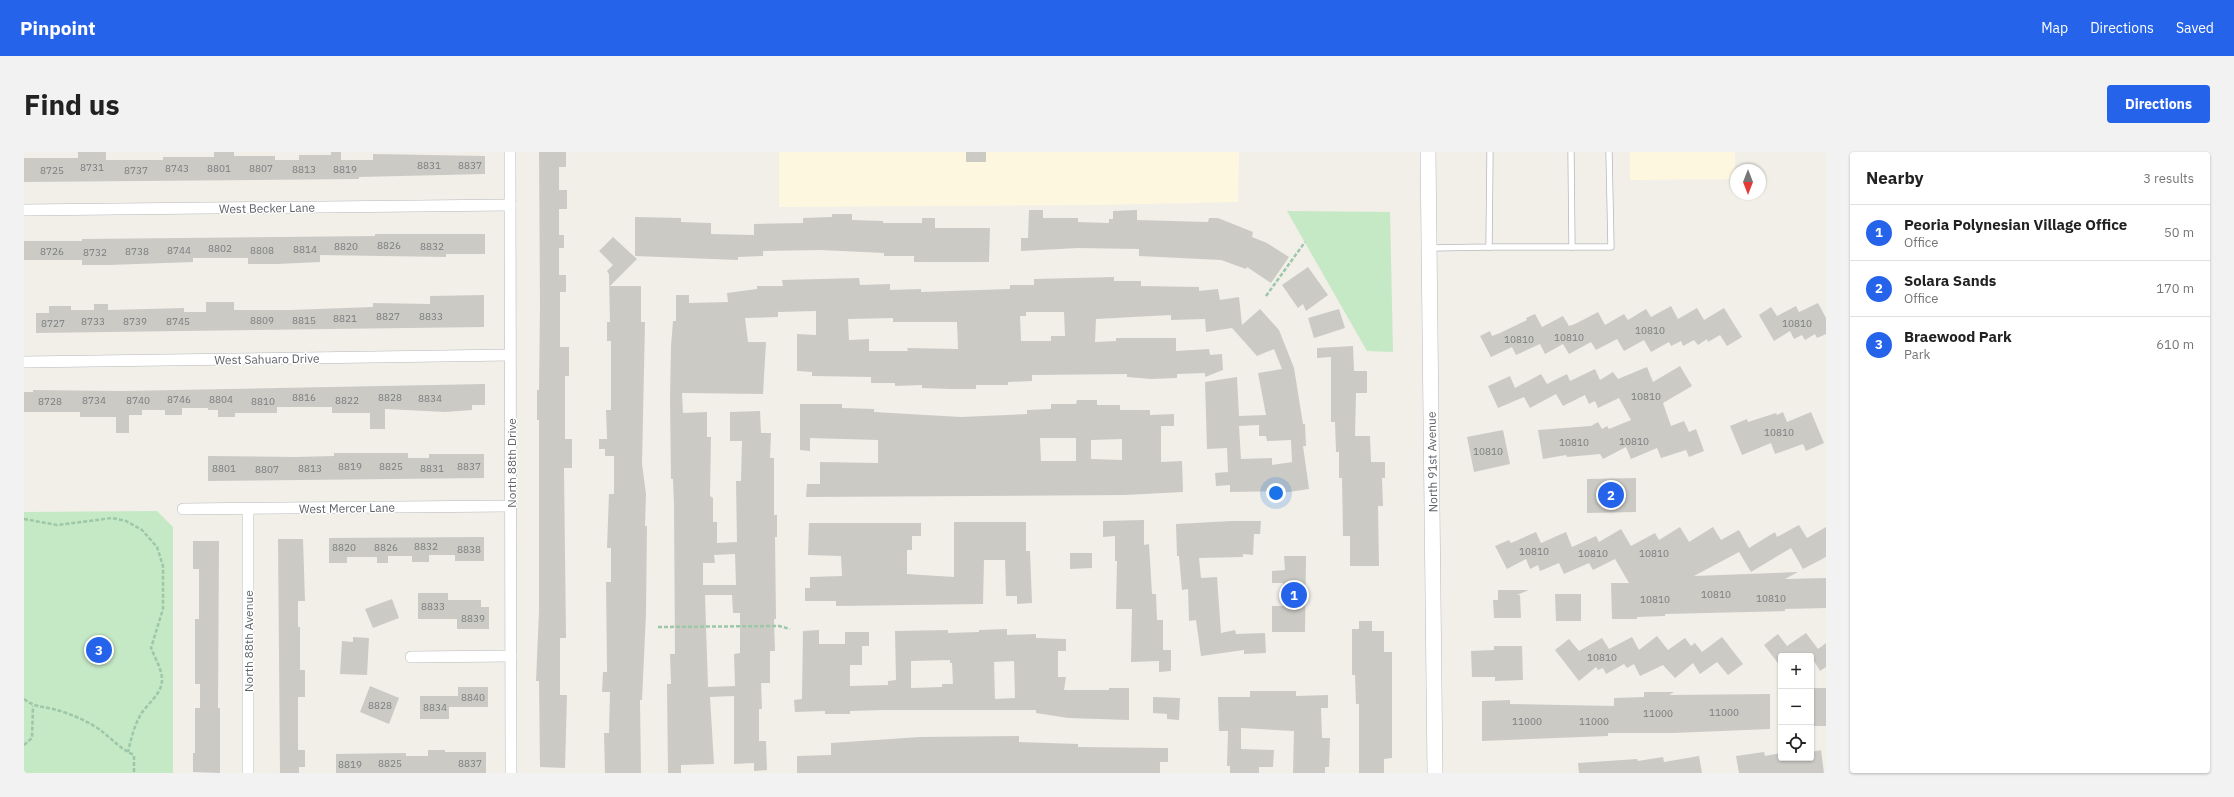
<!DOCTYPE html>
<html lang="en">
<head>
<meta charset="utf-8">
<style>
  :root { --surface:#fff; --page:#f2f2f2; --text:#222; --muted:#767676; --line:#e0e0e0; --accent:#2563eb }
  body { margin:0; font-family:"IBM Plex Sans",sans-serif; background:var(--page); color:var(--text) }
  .controls { position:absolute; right:12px; bottom:12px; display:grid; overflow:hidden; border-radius:4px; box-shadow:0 1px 3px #0004 }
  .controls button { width:36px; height:36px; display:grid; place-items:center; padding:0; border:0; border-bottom:1px solid var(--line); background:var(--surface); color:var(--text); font:20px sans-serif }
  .compass { position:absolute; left:1706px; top:12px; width:36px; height:36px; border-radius:50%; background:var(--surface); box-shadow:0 1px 3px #0004; rotate:180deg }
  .you { position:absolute; left:1252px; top:341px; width:14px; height:14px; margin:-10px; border:3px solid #fff; border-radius:50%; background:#1a73e8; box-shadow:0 0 0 6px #1a73e833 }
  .badge { display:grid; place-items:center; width:26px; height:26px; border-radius:50%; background:var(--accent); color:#fff; font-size:13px; font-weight:700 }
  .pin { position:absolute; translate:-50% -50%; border:2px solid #fff; box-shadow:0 1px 4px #0006 }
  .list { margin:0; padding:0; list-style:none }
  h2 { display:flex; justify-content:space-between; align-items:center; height:52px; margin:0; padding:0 16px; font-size:17px }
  h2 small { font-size:13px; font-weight:400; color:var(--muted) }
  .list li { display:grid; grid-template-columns:26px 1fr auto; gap:12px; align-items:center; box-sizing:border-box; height:56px; padding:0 16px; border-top:1px solid var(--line) }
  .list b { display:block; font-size:15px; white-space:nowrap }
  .list p { margin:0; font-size:13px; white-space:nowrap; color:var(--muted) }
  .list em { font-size:13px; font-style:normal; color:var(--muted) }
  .icon { flex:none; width:22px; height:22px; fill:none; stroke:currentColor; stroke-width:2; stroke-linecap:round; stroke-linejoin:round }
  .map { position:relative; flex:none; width:1802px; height:621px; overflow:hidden; border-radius:4px }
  header { display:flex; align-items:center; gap:24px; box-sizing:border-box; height:56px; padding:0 20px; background:var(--accent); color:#fff }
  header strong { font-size:19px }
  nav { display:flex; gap:22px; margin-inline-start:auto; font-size:14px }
  .intro { display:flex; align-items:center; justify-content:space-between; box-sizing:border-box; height:96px; padding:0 24px }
  h1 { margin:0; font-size:28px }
  .button { padding:10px 18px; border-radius:4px; background:var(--accent); color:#fff; font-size:14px; font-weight:700 }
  main { display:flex; gap:24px; padding:0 24px }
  aside { flex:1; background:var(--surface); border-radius:4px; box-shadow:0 1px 3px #0004 }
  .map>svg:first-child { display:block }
</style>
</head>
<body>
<header>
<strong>Pinpoint</strong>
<nav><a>Map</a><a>Directions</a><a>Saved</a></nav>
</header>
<div class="intro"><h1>Find us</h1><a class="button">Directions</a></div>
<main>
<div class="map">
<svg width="1802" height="621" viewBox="0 0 1802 621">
  <rect width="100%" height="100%" fill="#f1efe8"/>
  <g fill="#fef7e0">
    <polygon points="755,0 1215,0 1214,50 1073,53 755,55"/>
    <polygon points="1606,0 1711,0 1711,27 1606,28"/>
  </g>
  <g fill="#c5e8c5">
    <polygon points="1263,59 1366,60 1369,200 1343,199"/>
    <polygon points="133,359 149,375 149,621 0,621 0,360"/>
  </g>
  <g fill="#cccac5" fill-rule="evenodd">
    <polygon points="54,0 82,0 82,8 139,8 139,5 190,5 190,0 210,0 210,4 251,4 251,8 275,8 275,3 307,3 307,0 317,0 317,8 349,8 349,2 461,4 461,22 335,25 335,27 0,30 0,6 54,6"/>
    <polygon points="515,0 542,0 542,15 535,15 535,38 543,38 543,57 535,57 535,83 540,83 540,96 535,96 535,123 542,123 542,140 536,140 536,195 545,195 545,224 541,224 541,287 548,287 548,316 540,316 542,486 536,486 536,543 543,543 541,616 516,615 515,529 512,529 515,459 515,268 513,268 513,238 515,238 516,153"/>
    <rect x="942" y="0" width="20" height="10"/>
    <polygon points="1005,58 1019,58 1019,66 1054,66 1054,70 1085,71 1085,67 1089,67 1089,59 1113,58 1113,68 1184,70 1185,66 1194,66 1229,80 1228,85 1243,91 1265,105 1247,131 1223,115 1222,117 1197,108 1115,104 1115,97 1054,96 997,99 997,86 1004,86"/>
    <polygon points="808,62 828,62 828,68 859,69 859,71 898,71 898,66 911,66 911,76 966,76 965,110 890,110 890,104 860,104 860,101 796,98 739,99 739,104 714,105 714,108 611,104 611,65 657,66 657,70 687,71 687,82 730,83 730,72 779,71 779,66 808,65"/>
    <polygon points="351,82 461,82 461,102 422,102 422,105 296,103 296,110 253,112 224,112 224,106 169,106 169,110 85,113 58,113 58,108 0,108 0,89 58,89 58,87 351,84"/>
    <polygon points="589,85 613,107 586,134 617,134 617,170 621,170 618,312 622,342 621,374 623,374 622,461 618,548 616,548 617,621 581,621 580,581 585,581 586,540 578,540 579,520 583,520 582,430 587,430 587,396 583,396 585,342 590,342 590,304 581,304 581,297 575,297 575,287 583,287 582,258 587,258 587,189 583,189 583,170 586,170 585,122 583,119 589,113 575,99"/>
    <polygon points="1284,115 1304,143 1282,159 1279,152 1274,156 1258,133"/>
    <path d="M1090 125V129H1117V134L1175 135V139L1194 137 1196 148 1215 145 1218 173 1236 157 1255 178 1270 216 1279 272H1281L1282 294H1279L1285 337 1258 341V339L1206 340V333L1192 334 1191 321 1204 320 1203 296 1183 297 1181 230 1213 225 1215 264 1242 263 1234 221 1258 217 1250 197 1233 204 1208 176 1182 180 1181 167 1147 168V163L1072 167 1071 190 1092 189V186H1152V199L1185 197 1186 203 1198 202 1199 218 1181 225V221L1153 222V226L1127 227 1103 225V222L1008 223V229L984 230V233H952V237H926L898 236V233L871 234V231H847V225L788 224V220L773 219V182L792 183V159L754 160V165L721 166 724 190H742L739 242 658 241 659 261 683 260V285H687L686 344 689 346V370H693V391L713 390 712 329H717L718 289H706V260L736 259 737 281H747L746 306H750V363H753V385H751L752 467H750L751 499H746V531H737L738 557H735V589H742L743 618 730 619V611L710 612V544L686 545 690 612 657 613V621H644L643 532H647L646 502H651L650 352 649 327H647L646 247 647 194 649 169H652V143H665V151L704 150 703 141 733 137V134H759L758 128 835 126 836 133 866 132V138L897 137V140L986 137V133H1010V127ZM1002 160H1040L1041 184H1027V189H997L996 164H1002ZM869 166V170H933L934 197 883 196 884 199H845V187L825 188 824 167ZM1235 273V284H1242L1243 289 1267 288 1268 310 1248 313V306L1217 307 1215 274ZM711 402 712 433H679V411H691L690 403ZM681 443H708L709 461H716V501L710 502 711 534 684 535Z"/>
    <polygon points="460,143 460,175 12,181 12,161 25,161 25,154 47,154 47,158 70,158 70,152 84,152 84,158 160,156 160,160 182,160 182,150 210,150 210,158 266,158 349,155 349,151 406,152 406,144"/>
    <polygon points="1794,151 1802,166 1802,182 1793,186 1791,182 1781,188 1778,183 1770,187 1766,179 1750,189 1735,163 1747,155 1753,164 1772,154 1775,160"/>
    <polygon points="1647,154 1654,167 1673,156 1680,168 1700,156 1718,185 1703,194 1696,183 1684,190 1683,187 1674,193 1670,188 1659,194 1657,189 1647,194 1645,190 1627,200 1620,188 1600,199 1593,187 1572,198 1567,190 1545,202 1539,192 1521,202 1516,192 1492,203 1488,195 1467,205 1456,184 1466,179 1468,184 1476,181 1503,168 1502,166 1511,162 1518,175 1539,164 1545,174 1551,172 1574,160 1581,173 1600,162 1604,168 1622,157 1627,165"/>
    <polygon points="1315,157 1321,176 1290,186 1284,166"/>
    <polygon points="1329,194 1330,219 1343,219 1343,241 1332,241 1331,284 1346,284 1347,310 1361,310 1361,326 1358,326 1359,354 1354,354 1355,414 1326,414 1326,384 1319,384 1318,326 1315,326 1315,300 1312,300 1311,270 1307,270 1307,205 1293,206 1293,196"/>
    <polygon points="1656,214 1668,234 1639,251 1647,274 1660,269 1665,280 1672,277 1680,299 1665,305 1662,298 1637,306 1633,296 1607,307 1602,295 1579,307 1576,302 1543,305 1542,303 1519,307 1514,278 1567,274 1574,270 1578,277 1583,274 1585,277 1607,268 1595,246 1574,256 1571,249 1565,252 1561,243 1539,254 1532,242 1506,256 1500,245 1474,256 1464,234 1486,224 1491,236 1517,222 1523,232 1543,222 1546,229 1571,217 1576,228 1589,220 1594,227 1623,215 1629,230"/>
    <polygon points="461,232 461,253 448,253 448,258 421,260 361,257 361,277 346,277 346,261 308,261 308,255 253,255 253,261 211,261 211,265 194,265 194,258 184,258 184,256 158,256 158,263 141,263 141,258 118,258 118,263 105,263 105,281 92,281 92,265 56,265 56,260 0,260 0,240 9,240 9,238 97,239"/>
    <path d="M1053 248H1073V253H1096V258H1126V263L1150 262V274H1137V310L1158 309 1159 340 1100 343 782 345 783 332H796V310L854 311V288L786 286V299L776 298V252H818V256L850 257V260L937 265 1003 262V258L1027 257V252H1052ZM1016 286H1052V309H1017ZM1098 287V308L1067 307V288Z"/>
    <polygon points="1759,260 1763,270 1787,260 1800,291 1782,299 1779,292 1751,302 1747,291 1718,303 1706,274 1723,267 1724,270 1752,261 1753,263"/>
    <polygon points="1479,278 1486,312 1450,320 1443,285"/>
    <polygon points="310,301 384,301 384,306 405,306 405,302 460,302 460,326 184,329 184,304 272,305 310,304"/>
    <polygon points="1612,326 1612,360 1563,361 1563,327"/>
    <polygon points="1120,368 1120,393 1125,392 1128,442 1132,442 1133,468 1139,468 1139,498 1147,498 1147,519 1135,520 1135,509 1107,510 1108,457 1092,457 1093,409 1091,409 1091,384 1079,385 1079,369"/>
    <polygon points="1208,369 1237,369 1236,382 1230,382 1229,403 1219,402 1219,405 1175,406 1177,426 1193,425 1197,481 1211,478 1212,482 1241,481 1242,501 1220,502 1220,498 1177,504 1172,468 1165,469 1164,437 1158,438 1155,404 1153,404 1152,372"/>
    <polygon points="930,370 1002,370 1002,399 1006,399 1008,451 993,452 993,444 982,444 981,408 960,408 959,452 812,454 812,449 781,449 781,436 786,436 786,425 818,424 817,404 784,403 785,371 897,371 897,384 888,384 888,398 883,398 883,422 930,425"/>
    <polygon points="1775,373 1783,386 1802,375 1802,405 1779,417 1767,396 1727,420 1715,400 1670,424 1774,420 1761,427 1802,426 1802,456 1761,457 1761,459 1641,462 1641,464 1613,465 1613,467 1588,467 1587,431 1605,431 1591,407 1569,418 1565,411 1540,422 1535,411 1516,419 1514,413 1506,417 1502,407 1483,417 1471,394 1485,388 1487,391 1512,380 1517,391 1542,380 1548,395 1572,384 1575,390 1597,377 1607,394 1631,381 1635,388 1656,375 1665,390 1689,375 1697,388 1715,378 1725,396 1751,380 1753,385"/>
    <polygon points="460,385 460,409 431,409 431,403 405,403 405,410 388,410 388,404 364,404 364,411 353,411 353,405 323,405 323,411 305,411 305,386"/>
    <polygon points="254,387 279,387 281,449 274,449 274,475 276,475 276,518 281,518 281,545 274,545 274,598 281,598 281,615 275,615 275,621 256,621"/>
    <polygon points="169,389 195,389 194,556 196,556 196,621 169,620 169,601 171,601 171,556 176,556 176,532 171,532 171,467 175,467 175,417 169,417"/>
    <polygon points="1046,401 1068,401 1068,416 1046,417"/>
    <polygon points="1260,404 1282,404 1281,480 1248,480 1248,454 1259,454 1259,431 1248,431 1248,419 1261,418"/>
    <polygon points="1474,438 1505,438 1493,443 1496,443 1497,466 1470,466 1469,448 1474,448"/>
    <polygon points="394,441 424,441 424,448 457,448 457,455 465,455 465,477 433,477 433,467 394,467"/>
    <polygon points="1531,442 1557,442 1557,469 1532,469"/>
    <polygon points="368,447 375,466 349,476 341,457"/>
    <polygon points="1335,469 1348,469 1348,479 1360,479 1360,500 1368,500 1368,606 1360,607 1360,621 1335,621 1335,552 1332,552 1331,523 1328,523 1328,477 1335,477"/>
    <path d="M983 477V483L1012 482V486L1042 487V499H1034V525H1042L1040 538H1085V536H1105V568L1044 566 1012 561V558H858L826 559V562H801V559L771 560 770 548 778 547 779 479 795 478V492H821V480H845V494H838V513H826V534L864 533V529L872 528 871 479 924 478V481L955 480V478ZM926 508V511H928L929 532H918V535L887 536V509ZM990 509 991 546 971 547 970 510Z"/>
    <polygon points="1782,481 1794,497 1802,491 1802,515 1796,519 1787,504 1757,504 1757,515 1740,493 1754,482 1763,494"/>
    <polygon points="1633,484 1644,498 1661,486 1667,494 1671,491 1678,500 1698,485 1719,512 1704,523 1693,510 1676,522 1669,511 1651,526 1639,513 1616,524 1610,512 1603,516 1600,512 1582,522 1579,516 1574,518 1572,515 1555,529 1531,498 1545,487 1555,499 1578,486 1585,497 1608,485 1615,498"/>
    <polygon points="329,485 345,486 343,523 316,522 318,489 329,490"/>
    <polygon points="1470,494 1498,494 1499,528 1471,529 1471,525 1448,525 1447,499 1470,498"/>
    <polygon points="346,534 375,546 365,572 336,560"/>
    <polygon points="434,535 464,535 464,555 425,555 425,567 396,567 396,544 434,544"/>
    <rect x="1787" y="536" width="15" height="38"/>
    <polygon points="1226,539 1272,539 1272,544 1304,543 1304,556 1297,556 1298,586 1306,586 1305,615 1301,615 1301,621 1269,621 1270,579 1217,576 1217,597 1250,598 1249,615 1235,615 1235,621 1206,621 1206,614 1203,614 1204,579 1195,579 1194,545 1226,545"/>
    <polygon points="1620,540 1650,540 1645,543 1746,542 1746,577 1649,581 1584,581 1584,584 1458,589 1458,549 1486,548 1486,552 1590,554 1590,546 1620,545"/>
    <polygon points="1129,545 1156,546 1155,568 1143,567 1143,562 1129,561"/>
    <polygon points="995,584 995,590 1054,592 1054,595 1144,596 1144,610 1136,610 1136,621 773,621 773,604 807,603 807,591 896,585"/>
    <polygon points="404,598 421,598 421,600 462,600 462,621 312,621 312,602 382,601 382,604 404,604"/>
    <polygon points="1797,598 1800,621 1715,621 1712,604 1740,600 1741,604 1757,601 1757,606 1787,606 1787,600"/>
    <polygon points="1675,604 1678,621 1555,621 1554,611 1613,607 1614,609 1639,605 1640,610"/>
  </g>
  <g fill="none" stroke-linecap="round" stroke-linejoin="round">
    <defs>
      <g id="service">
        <polyline points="1547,0 1548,95"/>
        <polyline points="1465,95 1587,95 1585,0"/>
        <polyline points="1407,96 1465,95 1466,0"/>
      </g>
      <g id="minor">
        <polyline points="486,0 487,621"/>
        <polyline points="0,58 486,53"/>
        <polyline points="0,210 486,203"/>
        <polyline points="159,357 487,354"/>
        <polyline points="224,357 224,621"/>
        <polyline points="387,505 487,504"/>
      </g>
      <polyline id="secondary" points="1404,0 1411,621"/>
    </defs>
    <use href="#service" stroke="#b5b8bc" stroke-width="7"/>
    <use href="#minor" stroke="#b5b8bc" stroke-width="12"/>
    <use href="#secondary" stroke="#b6babf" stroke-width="16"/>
    <g stroke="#9cc7a9" stroke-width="2.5" stroke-dasharray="4 2" stroke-linecap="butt">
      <polyline points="1242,144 1281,90"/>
      <path d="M0 367 33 373 88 366 102 369 118 378 133 395 139 414V457L127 496C131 506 138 517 138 528 138 542 123 552 117 562 110 574 107 587 104 600"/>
      <polyline points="634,475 755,474 766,477"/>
      <path d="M0 547C10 555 17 554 29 557 45 561 67 570 80 581 91 590 97 597 110 603V621"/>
      <polyline points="0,593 8,586 9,554"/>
    </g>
    <use href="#service" stroke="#fff" stroke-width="5.5"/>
    <use href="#minor" stroke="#fff" stroke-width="11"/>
    <use href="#secondary" stroke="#fff" stroke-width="15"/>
  </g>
  <g text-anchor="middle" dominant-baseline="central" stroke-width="3" stroke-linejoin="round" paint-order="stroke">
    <g font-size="10" fill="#7a7d7f">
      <text x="405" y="13">8831</text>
      <text x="446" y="13">8837</text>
      <text x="68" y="15">8731</text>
      <text x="153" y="16">8743</text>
      <text x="195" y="16">8801</text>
      <text x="237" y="16">8807</text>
      <text x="280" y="17">8813</text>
      <text x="321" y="17">8819</text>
      <text x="28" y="18">8725</text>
      <text x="112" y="18">8737</text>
      <text x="365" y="93">8826</text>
      <text x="322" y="94">8820</text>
      <text x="408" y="94">8832</text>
      <text x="196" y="96">8802</text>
      <text x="281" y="97">8814</text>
      <text x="155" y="98">8744</text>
      <text x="238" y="98">8808</text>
      <text x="28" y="99">8726</text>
      <text x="113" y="99">8738</text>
      <text x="71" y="100">8732</text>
      <text x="364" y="164">8827</text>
      <text x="407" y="164">8833</text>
      <text x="321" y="166">8821</text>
      <text x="238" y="168">8809</text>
      <text x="280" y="168">8815</text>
      <text x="69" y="169">8733</text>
      <text x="111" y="169">8739</text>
      <text x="154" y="169">8745</text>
      <text x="29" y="171">8727</text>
      <text x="1773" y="171">10810</text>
      <text x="1626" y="178">10810</text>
      <text x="1545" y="185">10810</text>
      <text x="1495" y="187">10810</text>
      <text x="1622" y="244">10810</text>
      <text x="280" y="245">8816</text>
      <text x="366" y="245">8828</text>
      <text x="406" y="246">8834</text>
      <text x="155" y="247">8746</text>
      <text x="197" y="247">8804</text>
      <text x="70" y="248">8734</text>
      <text x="114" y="248">8740</text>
      <text x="323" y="248">8822</text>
      <text x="26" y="249">8728</text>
      <text x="239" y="249">8810</text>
      <text x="1755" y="280">10810</text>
      <text x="1610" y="289">10810</text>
      <text x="1550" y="290">10810</text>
      <text x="1464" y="299">10810</text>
      <text x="326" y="314">8819</text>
      <text x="367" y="314">8825</text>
      <text x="445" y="314">8837</text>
      <text x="200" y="316">8801</text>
      <text x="286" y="316">8813</text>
      <text x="408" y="316">8831</text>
      <text x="243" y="317">8807</text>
      <text x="402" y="394">8832</text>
      <text x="320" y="395">8820</text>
      <text x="362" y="395">8826</text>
      <text x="445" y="397">8838</text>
      <text x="1510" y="399">10810</text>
      <text x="1569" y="401">10810</text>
      <text x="1630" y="401">10810</text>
      <text x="1692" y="442">10810</text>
      <text x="1747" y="446">10810</text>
      <text x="1631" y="447">10810</text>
      <text x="409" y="454">8833</text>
      <text x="449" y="466">8839</text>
      <text x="1578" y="505">10810</text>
      <text x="449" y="545">8840</text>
      <text x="356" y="553">8828</text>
      <text x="411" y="555">8834</text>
      <text x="1700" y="560">11000</text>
      <text x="1634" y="561">11000</text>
      <text x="1503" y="569">11000</text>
      <text x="1570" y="569">11000</text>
      <text x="366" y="611">8825</text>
      <text x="446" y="611">8837</text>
      <text x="326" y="612">8819</text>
    </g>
    <g font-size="12" fill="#5f6368" stroke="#fff">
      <text transform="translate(243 56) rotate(-1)">West Becker Lane</text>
      <text transform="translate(243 207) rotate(-1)">West Sahuaro Drive</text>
      <text transform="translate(1408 310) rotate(-91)">North 91st Avenue</text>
      <text transform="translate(487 311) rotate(-90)">North 88th Drive</text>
      <text transform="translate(323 356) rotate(-1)">West Mercer Lane</text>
      <text transform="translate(224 489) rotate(-90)">North 88th Avenue</text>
    </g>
  </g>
</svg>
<div class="controls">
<button>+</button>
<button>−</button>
<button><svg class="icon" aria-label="locate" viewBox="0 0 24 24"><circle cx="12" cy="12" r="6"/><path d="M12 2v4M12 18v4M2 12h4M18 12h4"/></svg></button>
</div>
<svg class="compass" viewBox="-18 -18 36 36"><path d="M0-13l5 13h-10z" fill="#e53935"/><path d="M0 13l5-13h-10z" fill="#767676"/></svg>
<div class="you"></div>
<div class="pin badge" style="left:1270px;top:443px">1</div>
<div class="pin badge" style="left:1587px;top:343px">2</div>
<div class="pin badge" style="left:75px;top:498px">3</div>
</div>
<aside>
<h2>Nearby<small>3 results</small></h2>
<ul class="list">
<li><span class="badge">1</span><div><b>Peoria Polynesian Village Office</b><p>Office</p></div><em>50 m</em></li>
<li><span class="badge">2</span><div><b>Solara Sands</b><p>Office</p></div><em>170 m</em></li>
<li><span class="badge">3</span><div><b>Braewood Park</b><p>Park</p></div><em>610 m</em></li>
</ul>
</aside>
</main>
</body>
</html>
